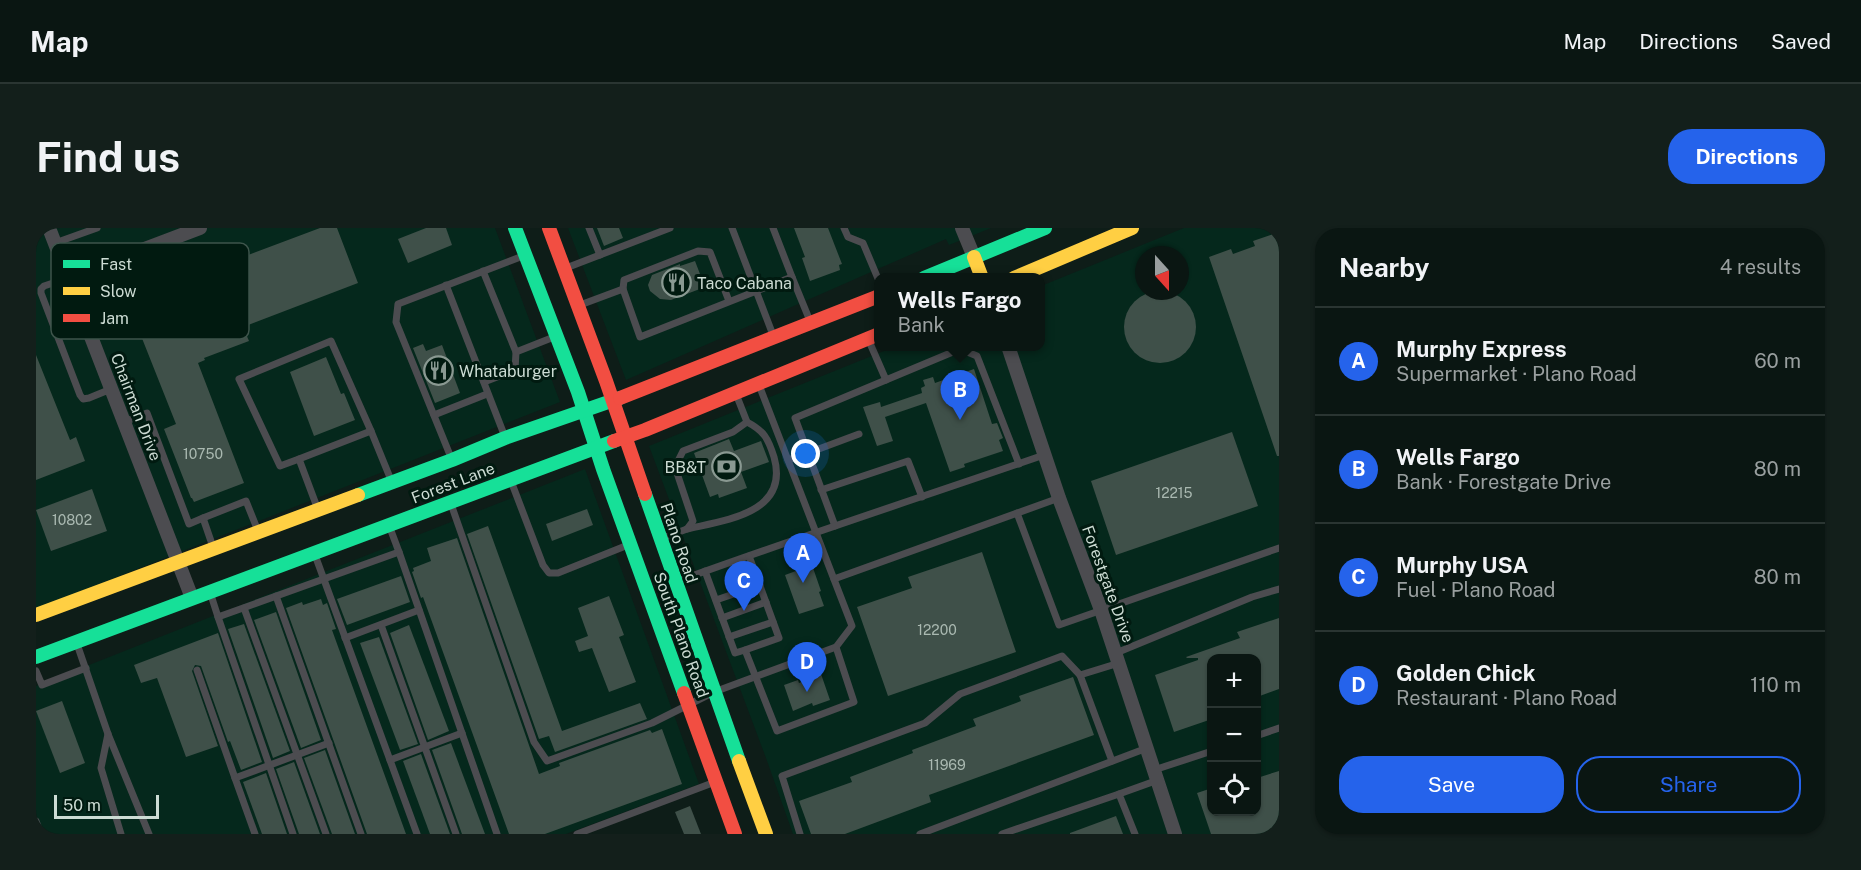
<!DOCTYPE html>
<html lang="en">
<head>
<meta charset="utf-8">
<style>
  :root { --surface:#0a1612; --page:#131f1b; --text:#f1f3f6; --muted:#999f9f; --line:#2a3532; --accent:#2563eb }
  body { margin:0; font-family:"Public Sans",sans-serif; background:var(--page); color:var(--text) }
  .controls { position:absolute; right:18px; bottom:18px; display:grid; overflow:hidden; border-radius:12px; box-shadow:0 2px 4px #0004 }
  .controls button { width:54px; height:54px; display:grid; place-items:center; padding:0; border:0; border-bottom:2px solid var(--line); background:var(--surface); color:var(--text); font:30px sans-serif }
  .compass { position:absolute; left:1099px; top:18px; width:54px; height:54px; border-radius:50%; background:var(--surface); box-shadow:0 2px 4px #0004; rotate:159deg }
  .scale { position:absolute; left:18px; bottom:15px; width:105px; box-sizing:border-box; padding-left:6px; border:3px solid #cddcd4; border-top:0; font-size:16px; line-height:21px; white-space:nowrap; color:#cddcd4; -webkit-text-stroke:4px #011a10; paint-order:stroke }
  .you { position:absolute; left:770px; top:226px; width:21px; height:21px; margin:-15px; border:4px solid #fff; border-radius:50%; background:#1a73e8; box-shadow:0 0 0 9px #1a73e833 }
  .badge { display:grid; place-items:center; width:39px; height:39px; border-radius:50%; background:var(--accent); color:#fff; font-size:20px; font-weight:700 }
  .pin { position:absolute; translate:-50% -50px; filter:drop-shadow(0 2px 3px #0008) }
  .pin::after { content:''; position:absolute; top:32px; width:21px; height:18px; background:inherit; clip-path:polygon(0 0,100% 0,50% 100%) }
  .popup { position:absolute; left:838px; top:45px; width:171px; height:78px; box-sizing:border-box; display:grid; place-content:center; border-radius:12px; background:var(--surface); filter:drop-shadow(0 2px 4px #0005); font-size:20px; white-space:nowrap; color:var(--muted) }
  .popup b { font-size:22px; color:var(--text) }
  .popup::after { content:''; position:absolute; left:50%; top:100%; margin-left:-12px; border:12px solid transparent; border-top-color:var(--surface) }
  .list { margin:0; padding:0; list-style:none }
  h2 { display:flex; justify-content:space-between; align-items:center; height:78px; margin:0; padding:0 24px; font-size:26px }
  h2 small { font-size:20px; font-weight:400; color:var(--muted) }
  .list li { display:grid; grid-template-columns:39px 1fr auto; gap:18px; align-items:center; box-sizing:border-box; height:108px; padding:0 24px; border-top:2px solid var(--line) }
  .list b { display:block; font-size:22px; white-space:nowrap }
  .list p { margin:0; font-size:20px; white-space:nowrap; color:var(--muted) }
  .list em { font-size:20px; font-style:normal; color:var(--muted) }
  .actions { display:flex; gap:12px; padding:18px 24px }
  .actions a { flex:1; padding:14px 0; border:2px solid var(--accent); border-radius:24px; text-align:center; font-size:21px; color:var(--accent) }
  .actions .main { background:var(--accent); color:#fff }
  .icon { flex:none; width:33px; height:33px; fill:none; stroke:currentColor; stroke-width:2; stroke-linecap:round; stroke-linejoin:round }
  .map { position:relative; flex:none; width:1243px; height:606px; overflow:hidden; border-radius:24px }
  header { display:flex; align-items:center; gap:36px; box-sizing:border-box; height:84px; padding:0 30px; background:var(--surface); border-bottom:2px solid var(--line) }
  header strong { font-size:28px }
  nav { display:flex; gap:33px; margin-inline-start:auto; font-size:21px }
  .intro { display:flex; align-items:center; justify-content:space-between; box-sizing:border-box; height:144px; padding:0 36px }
  h1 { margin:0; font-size:42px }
  .button { padding:15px 27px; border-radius:24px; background:var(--accent); color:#fff; font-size:21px; font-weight:700 }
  main { display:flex; gap:36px; padding:0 36px }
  aside { flex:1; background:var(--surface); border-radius:24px; box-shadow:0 2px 4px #0004 }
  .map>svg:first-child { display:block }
</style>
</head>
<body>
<header>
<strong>Map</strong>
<nav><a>Map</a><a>Directions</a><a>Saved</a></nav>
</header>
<div class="intro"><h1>Find us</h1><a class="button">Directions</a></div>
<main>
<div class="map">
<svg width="1243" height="606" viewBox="0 0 1243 606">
  <rect width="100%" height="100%" fill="#0e1d18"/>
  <g fill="#05281c" fill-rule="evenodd">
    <polygon points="0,0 459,0 524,174 0,381"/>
    <polygon points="532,0 955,0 913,17 910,11 590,152"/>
    <path d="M1148 0H1243V606H757L730 530 613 218 858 119 1005 118V58ZM1108 27H1144V63H1108ZM1176 430H1220V584H1176Z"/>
    <polygon points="549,241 663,556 530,606 0,606 0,458"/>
  </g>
  <g fill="#3f5049">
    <polygon points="284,0 301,0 322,55 207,99 213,113 168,130 169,132 162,135 208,255 158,274 156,270 155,270 128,201 140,196 92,75 113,67 112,64 124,60 125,63 140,57 141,60 201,37 199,32"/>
    <polygon points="390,0 410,0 416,17 372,35 362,11"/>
    <polygon points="561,0 583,0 587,10 568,18"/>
    <polygon points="758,0 792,0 806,36 803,37 804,42 774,53 766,30 769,29"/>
    <polygon points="1240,5 1243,14 1243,228 1241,228 1173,29 1195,21 1197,26 1219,18 1217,13"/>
    <polygon points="659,33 669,59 635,72 624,71 614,63 612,57 616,47 644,36 644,38"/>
    <circle cx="1124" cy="99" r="36"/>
    <polygon points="387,116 390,123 406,117 424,165 399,175 377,120"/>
    <polygon points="0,127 34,212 40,209 49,233 0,252"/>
    <polygon points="290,129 305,166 308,165 319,192 278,208 254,144"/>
    <polygon points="938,141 956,196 961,195 967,210 963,212 967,223 928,236 929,239 914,244 890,175 849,189 857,213 841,218 827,179 844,174 845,179 886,165 885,160 889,158 887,152 897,149 899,155"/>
    <polygon points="1196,204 1222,278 1080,327 1055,253"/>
    <polygon points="693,211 698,223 725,213 733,234 705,244 711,260 683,270 682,266 674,269 658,225"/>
    <polygon points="56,261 71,303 15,323 0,282"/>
    <polygon points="551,281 557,297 516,313 510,296"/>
    <polygon points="452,298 526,503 604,475 611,491 519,524 513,508 503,511 431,306"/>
    <polygon points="421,310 503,546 524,538 523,535 614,502 616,505 626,501 646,556 509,606 473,606 387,369 385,370 376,344 378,343 377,340 395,333 391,320"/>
    <polygon points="946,324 980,424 852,468 821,379 876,360 872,349"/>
    <polygon points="776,337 785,363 783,364 788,378 763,386 749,347"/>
    <polygon points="365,348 374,374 311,397 301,371"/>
    <polygon points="573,368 588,407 583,409 600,454 573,464 556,420 543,424 539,413 552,408 542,380"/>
    <polygon points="285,371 287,377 291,375 300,401 296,402 370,606 331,606 250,380 266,374 267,377"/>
    <polygon points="240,384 285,512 265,520 218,392"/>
    <polygon points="1243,390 1243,461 1221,469 1221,430 1176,430 1176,491 1138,504 1119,447 1162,432 1162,430 1151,430 1150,429 1204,410 1201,404"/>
    <polygon points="208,396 254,523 237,530 192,401"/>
    <polygon points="373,397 413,503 392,512 354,405"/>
    <polygon points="182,405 226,534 205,542 194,513 192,514 165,438 159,437 156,443 182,518 150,529 121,450 105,455 98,437"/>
    <polygon points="343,409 382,516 364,522 324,415"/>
    <polygon points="785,446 794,472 777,478 776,475 757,483 748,457 762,452 763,455"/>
    <polygon points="1037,449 1058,507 893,567 895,574 809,606 775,606 763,573 816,554 814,549 877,525 876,522 940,498 937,491 985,473 983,468"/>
    <polygon points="26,473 49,535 24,545 0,483"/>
    <polygon points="415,515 449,606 426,606 396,522"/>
    <polygon points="289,522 319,606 296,606 268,530"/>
    <polygon points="385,526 414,606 394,606 367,533"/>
    <polygon points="258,534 284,606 263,606 240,541"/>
    <polygon points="1243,543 1243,606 1175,606 1161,565 1176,560 1176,584 1221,584 1221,550"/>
    <polygon points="230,545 251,606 226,606 207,554"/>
    <polygon points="654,578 665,606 648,606 639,584"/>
    <polygon points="1080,588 1087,606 1034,606 1034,605"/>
  </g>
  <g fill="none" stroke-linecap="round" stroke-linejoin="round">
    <g stroke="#4c4c50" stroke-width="7">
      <polyline points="553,0 564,27"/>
      <polyline points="696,0 737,107"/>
      <polyline points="737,0 756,49"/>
      <polyline points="808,0 812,9 827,15 843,53"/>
      <polyline points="19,15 61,0"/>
      <polyline points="530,40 634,0"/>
      <polyline points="447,43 480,124"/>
      <polyline points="32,50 8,58 5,61 5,65 44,167 47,171 53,170 75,161"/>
      <polyline points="410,57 469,209"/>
      <polyline points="587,61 588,52 662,23 674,24 693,73"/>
      <polyline points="544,77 587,61 604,109 756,49 774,93"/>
      <polyline points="833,113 850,152"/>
      <polyline points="448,154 479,142 480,124 518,109"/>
      <polyline points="398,187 451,166"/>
      <polyline points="88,194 111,185 153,296 167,290 177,319"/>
      <polyline points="263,231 244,238 203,151 295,113 335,203"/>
      <polyline points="416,232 360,94 362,76 487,28"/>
      <polyline points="752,232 772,225 759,190 924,121 941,128 983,236"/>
      <polyline points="475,253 507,337 513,345 522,345 592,317"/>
      <polyline points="785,262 872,233 886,269"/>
      <polyline points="415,276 498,514 511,533 616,495 678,464 800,419 816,398 723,157"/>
      <polyline points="281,279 263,231 335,203 355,252"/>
      <polyline points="981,285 1023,397 1243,320"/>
      <polyline points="167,290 210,273 222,303"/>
      <polyline points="799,298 772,225 823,206"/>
      <path d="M651 301C690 292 754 285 738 229 732 210 728 203 711 194"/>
      <polyline points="627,310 651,301 657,293 639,239 647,223 697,204 711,194 700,166"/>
      <polyline points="363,324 461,606"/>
      <polyline points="279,327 381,606"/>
      <polyline points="669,343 699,425 709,422 741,503 818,474 800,419"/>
      <polyline points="798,351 1023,270"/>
      <path d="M642 353C763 309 886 269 1008 227"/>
      <polyline points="174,364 182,389 363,324 354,300"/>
      <polyline points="240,368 325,606"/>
      <polyline points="680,372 724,357"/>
      <polyline points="208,380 290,606"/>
      <polyline points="182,389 257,606"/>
      <polyline points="686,390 730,374"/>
      <polyline points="345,397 420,606"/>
      <polyline points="693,409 737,394"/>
      <polyline points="309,410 383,382"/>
      <polyline points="41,416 72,506 113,606"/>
      <polyline points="709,422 743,410 713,328"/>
      <polyline points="1080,425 1216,369 1243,361"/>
      <polyline points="161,442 199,550 293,515"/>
      <polyline points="0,443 6,457 50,440"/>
      <polyline points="72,506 65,540 85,606"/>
      <polyline points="1220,508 1243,500"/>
      <polyline points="354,532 426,505"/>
      <polyline points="1076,533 1044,447 1083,435"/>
      <polyline points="1118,542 1176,523"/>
      <polyline points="199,550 219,606"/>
      <polyline points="0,593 5,606"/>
      <polyline points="541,606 679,554"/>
      <polyline points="764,606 746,548 889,495 924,466 1026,428 1044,447"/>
      <polyline points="884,606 1111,520"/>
      <polyline points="966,606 1083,566"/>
      <polyline points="1099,606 1083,566 1122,552"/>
    </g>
    <g stroke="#4c4c50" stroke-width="14">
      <polyline points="13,0 156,370"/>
      <polyline points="926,0 938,29"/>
      <polyline points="32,50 164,0"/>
      <polyline points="972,118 1023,270 1065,382 1139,606"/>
    </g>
    <g stroke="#16e098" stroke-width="14">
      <polyline points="479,0 542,164 567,241 648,465"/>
      <polyline points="888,50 1009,0"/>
      <polyline points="609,266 703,533"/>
      <polyline points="322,267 416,232 469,210 584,170"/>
      <polyline points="0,429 578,213"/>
    </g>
    <g stroke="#ffcf43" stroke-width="14">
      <polyline points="938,29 946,50"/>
      <polyline points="978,50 1096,0"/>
      <polyline points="0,387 322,267"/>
      <polyline points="703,533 730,606"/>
    </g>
    <g stroke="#f24e42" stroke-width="14">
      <polyline points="513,0 570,153 609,266"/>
      <polyline points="584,170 843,68"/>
      <polyline points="578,213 609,202 843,106"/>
      <polyline points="648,465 699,606"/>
    </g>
  </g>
  <defs>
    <symbol id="restaurant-ring" viewBox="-11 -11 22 22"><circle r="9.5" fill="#011a10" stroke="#8a9992" stroke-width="1.5"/><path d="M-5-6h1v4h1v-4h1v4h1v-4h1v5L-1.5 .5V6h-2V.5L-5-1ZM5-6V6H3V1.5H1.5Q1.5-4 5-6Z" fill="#8a9992"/></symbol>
    <symbol id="bank-ring" viewBox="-11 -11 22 22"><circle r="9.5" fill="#011a10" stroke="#8a9992" stroke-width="1.5"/><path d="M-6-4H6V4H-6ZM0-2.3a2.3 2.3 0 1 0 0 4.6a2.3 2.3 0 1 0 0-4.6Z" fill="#8a9992"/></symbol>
  </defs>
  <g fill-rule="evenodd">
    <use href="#restaurant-ring" x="624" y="38" width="33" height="33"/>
    <use href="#restaurant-ring" x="386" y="126" width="33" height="33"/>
    <use href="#bank-ring" x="674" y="222" width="33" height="33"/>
  </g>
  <g text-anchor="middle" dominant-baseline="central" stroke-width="6" stroke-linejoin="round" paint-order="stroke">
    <g font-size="14" fill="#aab9b1">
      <text x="167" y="226">10750</text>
      <text x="1138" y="265">12215</text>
      <text x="36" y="292">10802</text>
      <text x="901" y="402">12200</text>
      <text x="911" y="537">11969</text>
    </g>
    <g font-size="16" fill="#cddcd4" stroke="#011a10" text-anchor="start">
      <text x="661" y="55">Taco Cabana</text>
      <text x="423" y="143">Whataburger</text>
      <text x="670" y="239" text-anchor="end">BB&amp;T</text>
    </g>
    <g font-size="16" fill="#cddcd4" stroke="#011a10">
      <text transform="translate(100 179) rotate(69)">Chairman Drive</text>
      <text transform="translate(417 255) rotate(-21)">Forest Lane</text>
      <text transform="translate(643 315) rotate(71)">Plano Road</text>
      <text transform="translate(1072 356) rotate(70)">Forestgate Drive</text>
      <text transform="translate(645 407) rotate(70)">South Plano Road</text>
    </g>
  </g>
  <rect x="15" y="15" width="198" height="96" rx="9" fill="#011a10" stroke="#3e544b" stroke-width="1.5"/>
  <rect x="27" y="32" width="27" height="8" fill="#16e098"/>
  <rect x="27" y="59" width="27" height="8" fill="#ffcf43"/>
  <rect x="27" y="86" width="27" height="8" fill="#f24e42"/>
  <g font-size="16" fill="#cddcd4">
    <text x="64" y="42">Fast</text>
    <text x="64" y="69">Slow</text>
    <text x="64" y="96">Jam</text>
  </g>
</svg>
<div class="controls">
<button>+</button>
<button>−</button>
<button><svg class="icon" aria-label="locate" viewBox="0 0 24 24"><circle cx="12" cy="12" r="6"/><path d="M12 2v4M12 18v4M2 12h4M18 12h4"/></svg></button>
</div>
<svg class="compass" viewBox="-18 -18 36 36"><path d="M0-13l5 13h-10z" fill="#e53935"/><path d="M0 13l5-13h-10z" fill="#999f9f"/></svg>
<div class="scale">50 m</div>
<div class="you"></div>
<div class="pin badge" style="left:767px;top:355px">A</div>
<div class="pin badge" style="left:924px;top:192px">B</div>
<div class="popup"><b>Wells Fargo</b>Bank</div>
<div class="pin badge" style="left:708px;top:383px">C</div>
<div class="pin badge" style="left:771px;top:464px">D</div>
</div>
<aside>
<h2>Nearby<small>4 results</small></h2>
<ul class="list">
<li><span class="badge">A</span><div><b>Murphy Express</b><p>Supermarket · Plano Road</p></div><em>60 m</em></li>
<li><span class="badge">B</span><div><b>Wells Fargo</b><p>Bank · Forestgate Drive</p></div><em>80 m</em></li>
<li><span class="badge">C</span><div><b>Murphy USA</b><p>Fuel · Plano Road</p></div><em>80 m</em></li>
<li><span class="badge">D</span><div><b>Golden Chick</b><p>Restaurant · Plano Road</p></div><em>110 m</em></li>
</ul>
<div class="actions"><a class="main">Save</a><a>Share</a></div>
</aside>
</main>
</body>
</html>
